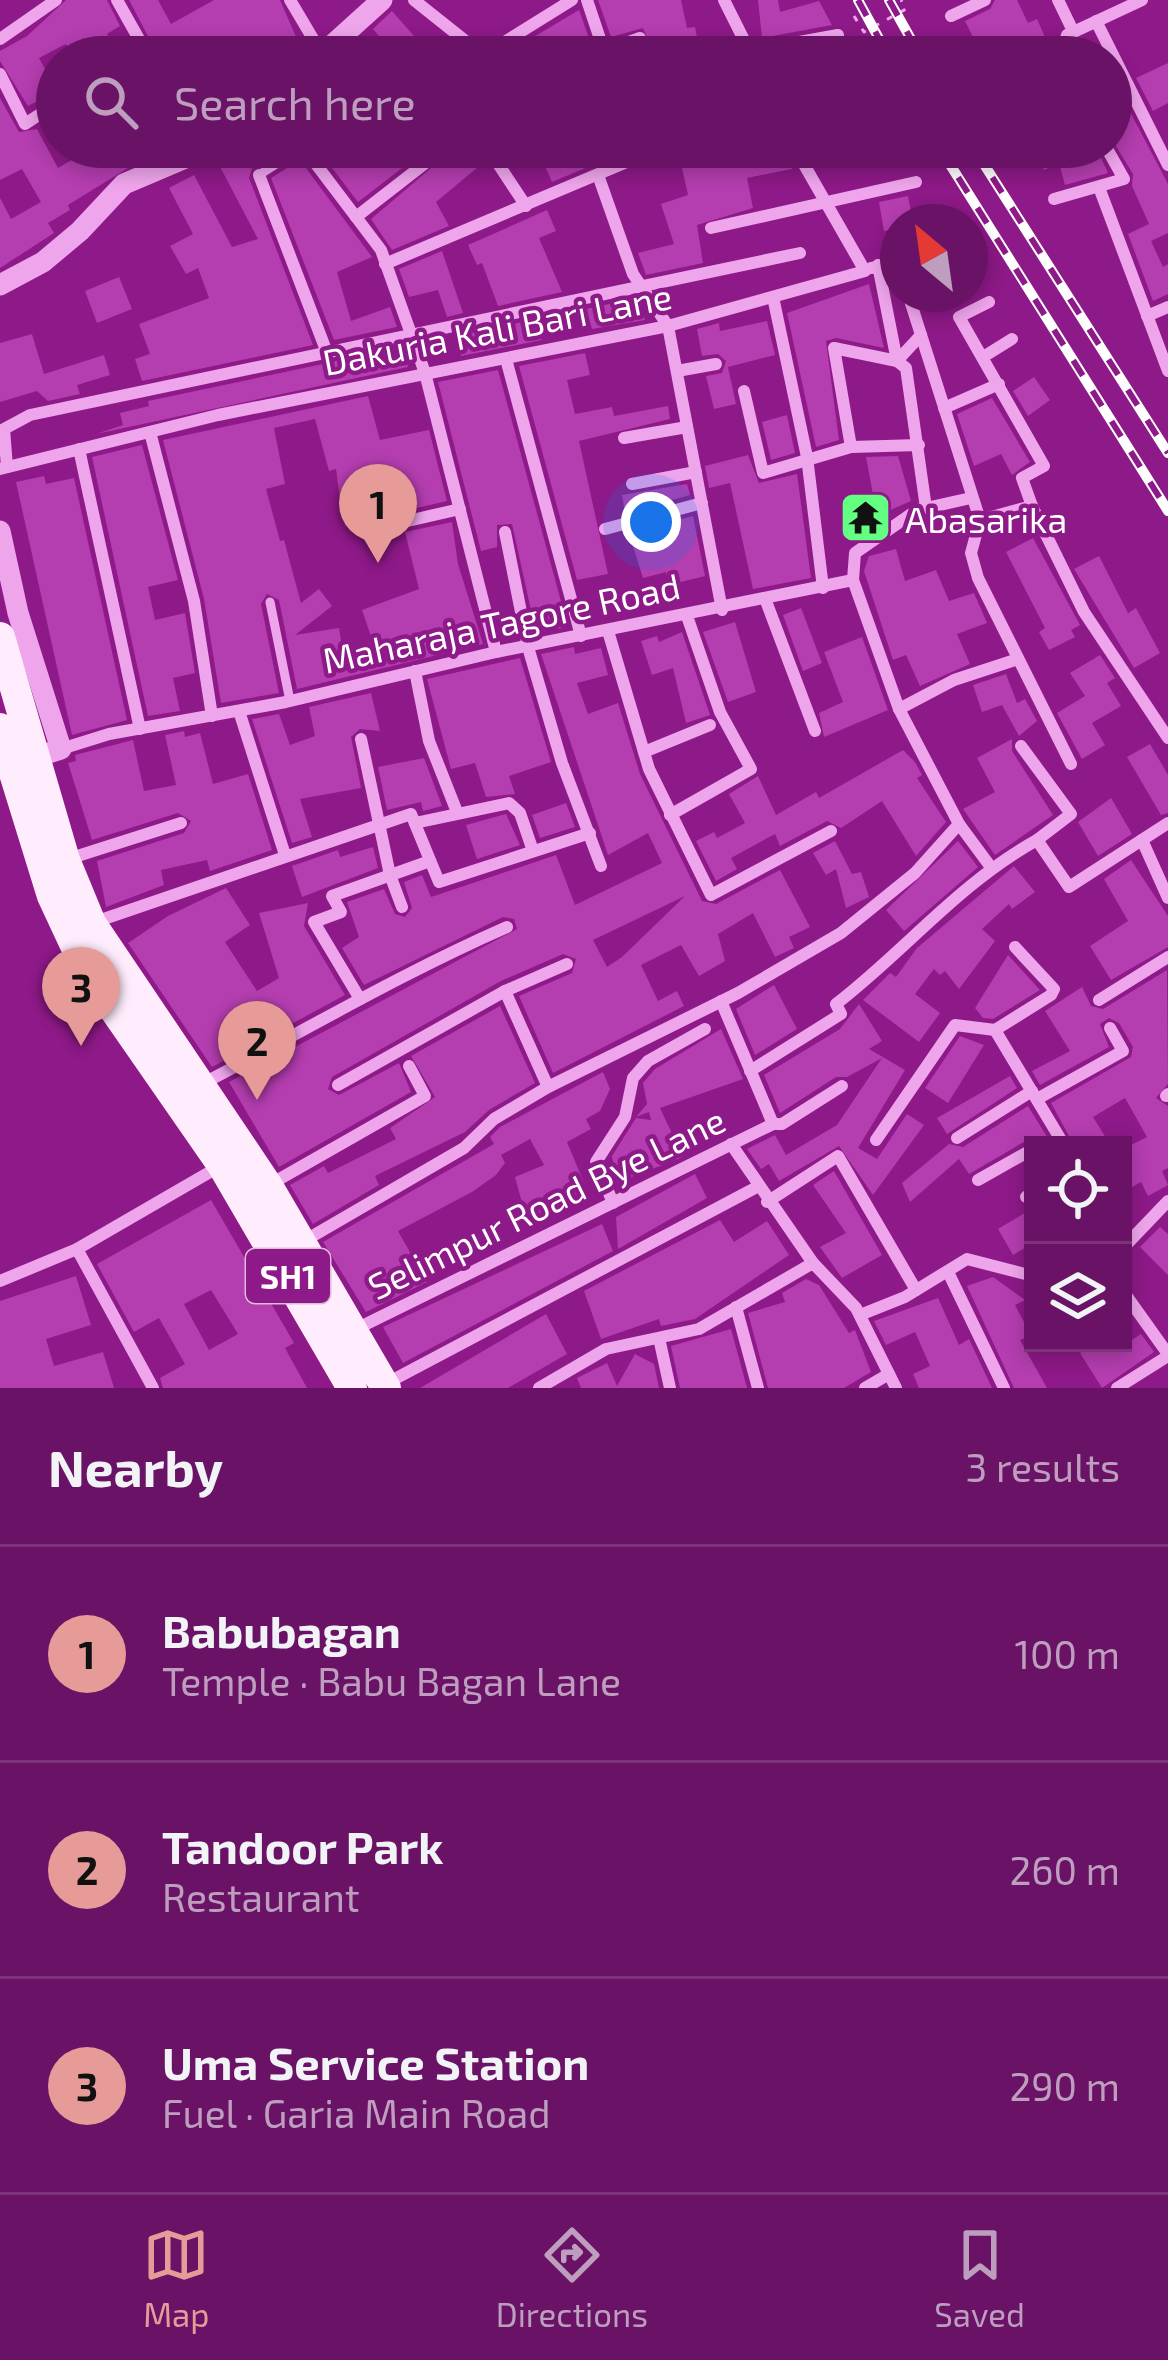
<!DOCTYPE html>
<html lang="en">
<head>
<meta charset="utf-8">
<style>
  :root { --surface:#6a1366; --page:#72206f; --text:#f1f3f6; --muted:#be9ebf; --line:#7d327a; --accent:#e69b98 }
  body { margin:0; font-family:"Exo 2",sans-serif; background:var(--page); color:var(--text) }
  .controls { position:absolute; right:36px; bottom:36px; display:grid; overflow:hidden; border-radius:0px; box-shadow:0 6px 18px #0003 }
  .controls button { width:108px; height:108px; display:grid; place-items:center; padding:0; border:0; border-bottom:3px solid var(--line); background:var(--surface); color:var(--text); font:60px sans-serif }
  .compass { position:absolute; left:880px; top:204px; width:108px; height:108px; border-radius:50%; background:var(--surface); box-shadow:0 6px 18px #0003; rotate:331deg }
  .you { position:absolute; left:651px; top:522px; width:42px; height:42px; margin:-30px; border:9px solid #fff; border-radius:50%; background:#1a73e8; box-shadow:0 0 0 18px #1a73e833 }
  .badge { display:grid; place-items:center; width:78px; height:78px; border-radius:50%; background:var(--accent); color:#111; font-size:39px; font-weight:700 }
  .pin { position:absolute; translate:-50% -99px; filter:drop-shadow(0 3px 6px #0008) }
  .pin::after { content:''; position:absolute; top:63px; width:42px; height:36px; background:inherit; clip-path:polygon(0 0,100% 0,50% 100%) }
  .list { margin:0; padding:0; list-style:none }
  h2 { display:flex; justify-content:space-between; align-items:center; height:156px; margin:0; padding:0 48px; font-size:51px }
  h2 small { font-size:39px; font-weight:400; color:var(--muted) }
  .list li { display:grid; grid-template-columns:78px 1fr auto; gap:36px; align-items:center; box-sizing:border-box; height:216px; padding:0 48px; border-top:3px solid var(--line) }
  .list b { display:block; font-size:45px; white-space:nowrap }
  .list p { margin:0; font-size:39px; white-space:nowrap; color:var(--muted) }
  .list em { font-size:39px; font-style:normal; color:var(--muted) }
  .icon { flex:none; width:66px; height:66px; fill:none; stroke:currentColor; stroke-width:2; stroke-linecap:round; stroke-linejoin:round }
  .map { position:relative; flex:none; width:1168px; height:1388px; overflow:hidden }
  .search { position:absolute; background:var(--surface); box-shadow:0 6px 18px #0003; left:36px; right:36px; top:36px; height:132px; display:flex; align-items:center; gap:30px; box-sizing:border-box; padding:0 42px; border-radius:66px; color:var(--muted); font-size:45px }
  .sheet { height:804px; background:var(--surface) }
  nav { display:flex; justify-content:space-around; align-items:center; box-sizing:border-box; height:168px; border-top:3px solid var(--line); background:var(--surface); font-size:33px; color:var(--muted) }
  nav a { display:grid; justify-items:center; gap:6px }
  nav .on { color:var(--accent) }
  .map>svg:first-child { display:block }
</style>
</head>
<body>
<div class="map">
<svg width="1168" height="1388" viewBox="0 0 1168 1388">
  <rect width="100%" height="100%" fill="#8e1988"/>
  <g fill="#b43db0" fill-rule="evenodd">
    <polygon points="66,0 107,0 120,26 107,34 116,49 102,57 74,57 66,44 39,58 57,91 28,106 0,61 0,51 27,36"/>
    <polygon points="129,0 158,0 171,24 214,0 280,0 300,46 291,51 295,57 232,57 226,46 207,57 159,57"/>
    <polygon points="598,0 681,0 687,28 695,27 701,57 656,57 643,28 611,37"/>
    <polygon points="758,0 778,0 780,12 819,1 832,25 762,38"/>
    <polygon points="995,0 1017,0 1028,23 1037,19 1048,44 1021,57 983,57 965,21 990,9"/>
    <polygon points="579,10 591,44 577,57 500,57"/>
    <polygon points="392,11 414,36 394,53 373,29"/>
    <polygon points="1168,63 1168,103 1153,111 1136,78"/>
    <polygon points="1117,87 1168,184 1168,233 1151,241 1163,267 1168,264 1168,294 1153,301 1128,234 1149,224 1132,186 1133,174 1111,138 1111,90"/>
    <polygon points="0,98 19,132 37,129 58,168 94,147 162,147 68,205 70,210 48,223 54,233 0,268 0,198 11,219 41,202 22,169 0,180"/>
    <polygon points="228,147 286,147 252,168 249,178 313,345 142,381 135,359 150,354 139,324 209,298 198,268 186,274 170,246 193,234 169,188 194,175 232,247 258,239 217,161"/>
    <polygon points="374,147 386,160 395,152 406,165 358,202 317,148"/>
    <polygon points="456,147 474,147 484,162 436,202 449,226 392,250 371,219"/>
    <polygon points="587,147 602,147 607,159 552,182 545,166"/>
    <polygon points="699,147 707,147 708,155 784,147 792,169 747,178 753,208 697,225 703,263 646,275 638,253 674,244 661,204 688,195 680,159 695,156"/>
    <polygon points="1033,147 1096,147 1108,173 1065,185 1059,163 1044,170"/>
    <polygon points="300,160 372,257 337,272 351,321 390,307 397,327 334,340 271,178"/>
    <polygon points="908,196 913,222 898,222 898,229 884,231 879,202"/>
    <polygon points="547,210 556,231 539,238 562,292 498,306 482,263 477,265 468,245"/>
    <polygon points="442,251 463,313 447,317 438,290 409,297 399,269"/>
    <polygon points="119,277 132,309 97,323 85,291"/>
    <polygon points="869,284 884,348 836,338 826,341 839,440 816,447 787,313"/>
    <polygon points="637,298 645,320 592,329 586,309"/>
    <polygon points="537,319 542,340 461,356 456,336"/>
    <polygon points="767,321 775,355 728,367 736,404 714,409 706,376 722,373 726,361 718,354 702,356 697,329 719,323 720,331"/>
    <polygon points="32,334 44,374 104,355 110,375 77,385 80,394 48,401 37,391 0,402 0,343"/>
    <polygon points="403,347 408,367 96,434 123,425 120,413 149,406 148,401"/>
    <polygon points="585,353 590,375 567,380 575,414 612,407 614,416 668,406 670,419 579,441 608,574 577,580 519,366"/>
    <polygon points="498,370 568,627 536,633 512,524 497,525 497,547 481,551 438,382"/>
    <polygon points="1034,377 1050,400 1028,416 1013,391"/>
    <polygon points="368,396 380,440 429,430 447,501 400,512 393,498 341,506 336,469 329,471 315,419 274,428 285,484 266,489 280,541 284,540 301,603 319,589 332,606 295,635 339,628 343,652 373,642 362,610 419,589 405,532 452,522 458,564 483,644 297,689 279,600 267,594 261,604 279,693 221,703 204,599 163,440"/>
    <polygon points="992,398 1030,462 1012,475 1001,454 974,466 957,414"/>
    <polygon points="787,415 795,453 771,460 762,422"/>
    <polygon points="142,445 178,580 148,587 155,620 185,613 195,673 173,678 180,711 148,716 92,457"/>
    <polygon points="748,455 759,483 797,474 811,578 753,589 730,483 709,488 705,466"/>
    <polygon points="898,456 911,501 877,516 866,457"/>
    <polygon points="44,476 46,484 74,478 127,720 72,735 16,482"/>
    <polygon points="687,484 690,495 625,513 622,495"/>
    <polygon points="693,516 705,576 669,585 666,572 643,578 629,533"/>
    <polygon points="1033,538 1080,625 1071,630 1075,637 1049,650 1039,632 1045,628 1006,552"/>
    <polygon points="896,549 905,581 936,570 949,601 974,593 987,623 957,634 970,664 920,686 906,655 893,660 864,571 869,556"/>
    <polygon points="1099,556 1128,613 1136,608 1160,653 1134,668 1074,569"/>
    <polygon points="801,608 822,663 803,671 783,615"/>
    <polygon points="735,622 756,692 728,702 703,632"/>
    <polygon points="682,632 710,715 686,723 673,668 652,675 641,641 657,636 659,642"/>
    <polygon points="862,637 888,710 824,737 819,713 843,702 824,652"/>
    <path d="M574 647 575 654 601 648 608 675 577 683 588 714 618 703 640 774 702 901 716 904 780 870 810 927 789 937 794 948 775 957 753 913 718 934 725 961 699 976 681 945 641 965 658 1001 677 991 684 1006 553 1073 519 996 572 973 576 959 563 954 501 981 332 1077 328 1089 339 1095 399 1063 411 1092 279 1167 229 1082 517 929 514 919 503 917 364 985 342 948 359 937 347 902 384 889 395 914 405 917 412 908 404 882 422 875 431 897 556 855 575 905 662 863 648 833 608 855 541 654ZM685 896 622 957 607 967 593 940Z"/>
    <polygon points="1100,655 1115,678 1107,683 1121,706 1092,723 1105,745 1082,759 1057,713 1085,696 1070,673"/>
    <polygon points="520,658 551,762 509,776 515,794 486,797 475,763 451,769 427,679"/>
    <polygon points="1006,674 1017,703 1025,699 1037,721 1019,736 1002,705 982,712 973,685"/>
    <polygon points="371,693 380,731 360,729 351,737 361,788 300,799 312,837 292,843 252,719 279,714 290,745 315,736 309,707"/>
    <polygon points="184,731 185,737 200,733 213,784 248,774 272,850 210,871 207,860 161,870 164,885 106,907 97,861 184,833 191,821 178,813 92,840 68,763 76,761 75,755 133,740 144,791 176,785 165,735"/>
    <polygon points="1012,739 1012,751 1053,815 995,855 963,809 995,792 977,758"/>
    <polygon points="1150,744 1168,775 1168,813 1161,815 1127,757"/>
    <polygon points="903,750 915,762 922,775 917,778 946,822 916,856 882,801 841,828 827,821 780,846 775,834 731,858 737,869 716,881 696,841 714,832 717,838 745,823 729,794 758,776 776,815 816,792 819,798"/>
    <polygon points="424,758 442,806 423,811 421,802 387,810 378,767"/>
    <polygon points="1111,798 1132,834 1098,856 1078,822"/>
    <polygon points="566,803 575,827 540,838 532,815"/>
    <polygon points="506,814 520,845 477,859 466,825"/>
    <polygon points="835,841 852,874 861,872 869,897 846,908 836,869 826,875 813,853"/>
    <polygon points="958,841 978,867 904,931 886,910"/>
    <polygon points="373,847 378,868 302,897 292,866 338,850 340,857"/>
    <polygon points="1131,860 1168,916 1168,947 1111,980 1090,946 1128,921 1104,879"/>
    <polygon points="1014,866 1035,892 1012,909 1009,904 982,929 995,941 959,989 945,971 940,975 934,969 915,994 940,1013 919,1042 863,1000 890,973 896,977 917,948"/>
    <polygon points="226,888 250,925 225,942 257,991 279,978 259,913 308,903 304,926 345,995 212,1067 128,943 168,916"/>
    <polygon points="1008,955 1040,990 993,1019 983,1018 975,1008"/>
    <polygon points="1167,970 1168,1084 1156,1098 1168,1106 1168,1168 1162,1171 1168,1185 1148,1196 1141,1182 1123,1192 1123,1149 1147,1137 1125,1098 1093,1117 1106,1138 1094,1145 1074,1145 1051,1103 1131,1057 1133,1047 1119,1023 1109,1018 1100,1024 1109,1047 1040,1085 1032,1071 1070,1051 1045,1011 1082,987 1091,1006 1103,1009"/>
    <polygon points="774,985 797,1029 755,1055 736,1009"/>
    <polygon points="859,1004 882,1041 869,1049 905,1070 858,1148 877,1159 907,1114 924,1125 873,1195 839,1146 779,1181 769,1164 761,1169 747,1149 775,1135 786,1155 837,1125 882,1058 847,1077 836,1077 780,1113 764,1075 840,1029"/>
    <polygon points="500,1006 535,1083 489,1110 465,1132 375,1176 379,1185 313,1224 290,1185 324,1166 328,1173 396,1139 390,1128 435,1097 411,1056"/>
    <polygon points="721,1029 743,1079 660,1108 683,1157 616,1183 612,1156 636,1118 651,1120 649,1112 636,1117 647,1104 643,1083 655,1069"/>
    <polygon points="960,1036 984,1045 948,1103 925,1088"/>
    <polygon points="603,1072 610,1089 600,1111 586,1119 591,1129 567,1142 589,1195 527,1221 515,1177 544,1165 530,1139 501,1155 505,1163 496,1175 472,1192 398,1231 427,1282 366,1312 323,1242 494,1144 490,1137 500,1127"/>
    <polygon points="1010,1076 1017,1088 947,1134 937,1118"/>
    <polygon points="1028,1106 1052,1145 1029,1139 969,1174 959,1159 910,1202 902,1183 949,1144 963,1147"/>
    <polygon points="834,1171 882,1255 842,1278 820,1247 846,1233 813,1185"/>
    <polygon points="695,1174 707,1198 618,1249 616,1217"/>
    <path d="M211 1200 294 1343 285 1348 307 1388H163L160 1378 185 1364 159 1318 134 1332 97 1264ZM211 1290 238 1334 209 1350 184 1304Z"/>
    <polygon points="1033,1208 1033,1243 1013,1255 998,1229"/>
    <polygon points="720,1220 734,1242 767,1221 789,1255 695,1319 661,1326 659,1319 601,1339 584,1291"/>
    <polygon points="602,1224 613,1251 403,1363 383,1327"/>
    <polygon points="1160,1227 1168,1234 1168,1275 1140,1247"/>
    <polygon points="76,1276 91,1325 46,1339 54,1366 103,1352 114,1388 0,1388 0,1301"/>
    <polygon points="993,1277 1025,1300 1015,1305 1031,1335 1020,1340 1047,1388 1014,1388 967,1286"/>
    <polygon points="806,1279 819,1285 849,1333 855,1330 871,1372 844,1388 768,1388 748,1313 785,1302 782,1293"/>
    <polygon points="938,1298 959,1345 969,1339 992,1388 919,1388 913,1374 930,1366 915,1332 886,1345 874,1321"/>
    <polygon points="546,1314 567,1354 508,1388 420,1388"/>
    <polygon points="731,1329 747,1388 680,1388 671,1346"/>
    <polygon points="1141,1334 1154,1352 1102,1388 1080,1353 1096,1343 1107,1343 1113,1352"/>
    <polygon points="635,1354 654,1364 659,1388 581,1388 577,1378 607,1363 617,1386"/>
  </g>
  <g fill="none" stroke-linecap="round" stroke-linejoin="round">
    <polyline stroke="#efa5ec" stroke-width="3" stroke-dasharray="6 9" stroke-linecap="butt" points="854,16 864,32 906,9 901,0"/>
    <g stroke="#efa5ec" stroke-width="9">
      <polyline points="259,175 303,147"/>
      <polyline points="270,602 290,701"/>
    </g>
    <g stroke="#efa5ec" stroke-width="12">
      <polyline points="117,0 149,57"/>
      <polyline points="290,0 322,54"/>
      <polyline points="414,0 473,47 490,51 572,0"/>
      <polyline points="587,0 606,57"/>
      <polyline points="724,0 752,56"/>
      <polyline points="1058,0 1073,31"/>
      <polyline points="951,16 985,0"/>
      <polyline points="1096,21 1168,165"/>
      <polyline points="342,36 359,57"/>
      <polyline points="0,39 56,0"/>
      <polyline points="123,57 141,45"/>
      <polyline points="587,57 640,38 646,57"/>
      <polyline points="714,57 838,35"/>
      <polyline points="1060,57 1067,35 1142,0"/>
      <polyline points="0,74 25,124 57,103"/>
      <polyline points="303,147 381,250 425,373 496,652"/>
      <polyline points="487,147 526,206"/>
      <polyline points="259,175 326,350"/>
      <polyline points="598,175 633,274 668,326 722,610"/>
      <polyline points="1100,190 1168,371"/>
      <polyline points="1054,199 1124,179 1106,147"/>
      <polyline points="356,217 446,147"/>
      <polyline points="711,228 916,182"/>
      <polyline points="385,264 641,156 689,147"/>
      <polyline points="878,265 897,361 906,368 926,508"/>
      <polyline points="871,268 898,264"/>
      <polyline points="908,294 980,520 1032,506 1084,612 1168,738"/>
      <polyline points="773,297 807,457 823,588"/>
      <polyline points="989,302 959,317 1044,466 1022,478 1032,506"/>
      <polyline points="1147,316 1168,307"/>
      <polyline points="983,357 1012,339"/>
      <polyline points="506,359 581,636"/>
      <polyline points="677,371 716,364"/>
      <polyline points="744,391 763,473 851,447 919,445"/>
      <polyline points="944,408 999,384"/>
      <polyline points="150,432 194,601 212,716"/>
      <polyline points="624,438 687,427"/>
      <polyline points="851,447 834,348 897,361 921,335"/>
      <polyline points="79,449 140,729"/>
      <polyline points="7,467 4,429 30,415 800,253"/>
      <polyline points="0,469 218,415 668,326 865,271 794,147"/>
      <polyline points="632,484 696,472"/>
      <polyline points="980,520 971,553 978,578 1071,764"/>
      <polyline points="386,526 460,509"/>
      <polyline points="605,529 702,503"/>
      <polyline points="505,532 528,647 562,763 601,866"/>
      <polyline points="766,601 815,731"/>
      <polyline points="608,631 649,769 711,895 831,831"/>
      <polyline points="415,671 429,741 457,812"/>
      <polyline points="899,709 954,680 1015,660"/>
      <polyline points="239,711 285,855"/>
      <polyline points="361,739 390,875 402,907"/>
      <polyline points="1021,746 1071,814 1037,840"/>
      <polyline points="61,749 109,734 286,702 496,652 853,580 855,553 917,510 971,498"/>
      <polyline points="644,752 710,725"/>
      <polyline points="670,815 751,769 720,712 687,616"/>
      <polyline points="415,823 509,803 520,813 532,848"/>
      <polyline points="959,824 990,866"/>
      <polyline points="1142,840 1168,898"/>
      <polyline points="68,859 181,823"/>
      <polyline points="92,923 411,814 439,882 590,833"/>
      <polyline points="505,991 548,1087"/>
      <polyline points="360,999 314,922 341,912 332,896 430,861"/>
      <polyline points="1099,1000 1168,957"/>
      <polyline points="995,1030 1064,1145"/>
      <path d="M750 1071 841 1014 836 1004C906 950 958 884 1037 840L1069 887 1168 823"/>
      <path d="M202 1084C304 1031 402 973 507 927"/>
      <polyline points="338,1085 505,991 567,964"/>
      <polyline points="1166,1096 1168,1094"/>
      <polyline points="1037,1099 1123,1051 1110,1028"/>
      <polyline points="773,1124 782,1124 842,1086"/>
      <polyline points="957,1138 1032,1091"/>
      <polyline points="876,1140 955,1025 995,1030 1051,995 1054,989 1015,947"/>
      <polyline points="731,1144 813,1263"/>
      <polyline points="978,1180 1033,1149"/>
      <polyline points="269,1185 425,1096 409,1066"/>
      <polyline points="1026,1197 1033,1192"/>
      <polyline points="767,1202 838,1156 916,1290"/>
      <polyline points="613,1203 596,1162 625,1117 633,1078 648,1061 705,1029"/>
      <polyline points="304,1241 464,1148 494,1119 548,1087 738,993 841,933 915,873 959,824 899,709 853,580"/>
      <polyline points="1123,1248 1168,1201"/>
      <polyline points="77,1249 153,1388"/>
      <polyline points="948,1272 1004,1388"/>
      <polyline points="0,1281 77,1249 222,1165"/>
      <polyline points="1123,1291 1168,1354"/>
      <polyline points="736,1307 758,1388"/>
      <polyline points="860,1315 905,1297 967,1259 1033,1276"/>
      <polyline points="356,1329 773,1124 721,1001"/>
      <polyline points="659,1338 670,1388"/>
      <polyline points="387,1383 757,1187"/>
      <polyline points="539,1388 606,1349 699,1329 813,1263 856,1308 896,1388"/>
      <polyline points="865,1388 889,1374"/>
      <polyline points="1117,1388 1168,1356"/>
    </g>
    <g stroke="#efa5ec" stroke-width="21">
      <polyline points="319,57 382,0"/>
      <polyline points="0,285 43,262 80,231 124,184 211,147"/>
      <polyline points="0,531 18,613 61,749 24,761"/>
    </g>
    <g stroke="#ffedfd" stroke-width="30">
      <polyline points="0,637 65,860 91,923 268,1186 386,1388"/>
      <polyline points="0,728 52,896 86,969 222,1165 352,1388"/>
    </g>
    <defs>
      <g id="rail">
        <polyline points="858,0 889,57"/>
        <polyline points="889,0 921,57"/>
        <polyline points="939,147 1168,511"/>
        <polyline points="973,147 1168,453"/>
      </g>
    </defs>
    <use href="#rail" stroke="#fff" stroke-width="10"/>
    <use href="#rail" stroke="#8e1988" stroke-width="6" stroke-dasharray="18" stroke-linecap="butt"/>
  </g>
  <defs>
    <symbol id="temple-square" viewBox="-11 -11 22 22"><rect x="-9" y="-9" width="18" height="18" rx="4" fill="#63ff82" stroke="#8e1988"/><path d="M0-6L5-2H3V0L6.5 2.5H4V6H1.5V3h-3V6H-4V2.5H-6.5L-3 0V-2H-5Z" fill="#111"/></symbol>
  </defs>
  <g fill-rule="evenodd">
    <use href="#temple-square" x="836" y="488" width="59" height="59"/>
  </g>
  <g text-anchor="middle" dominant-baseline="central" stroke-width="9" stroke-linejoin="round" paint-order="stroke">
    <rect fill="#8e1988" stroke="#ddbadb" stroke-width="3" x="246" y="1249" width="84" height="54" rx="9"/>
    <g font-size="33" font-weight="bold" fill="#fff">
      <text x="288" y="1276">SH1</text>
    </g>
    <g font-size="36" fill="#fff" stroke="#8e1988">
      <text transform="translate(497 328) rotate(-11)">Dakuria Kali Bari Lane</text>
      <text transform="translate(501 622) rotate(-12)">Maharaja Tagore Road</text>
      <text transform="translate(546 1202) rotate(-26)">Selimpur Road Bye Lane</text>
    </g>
    <g font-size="36" fill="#fff" stroke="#8e1988" text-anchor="start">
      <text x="905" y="518">Abasarika</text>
    </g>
  </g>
</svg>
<div class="controls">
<button><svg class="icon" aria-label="locate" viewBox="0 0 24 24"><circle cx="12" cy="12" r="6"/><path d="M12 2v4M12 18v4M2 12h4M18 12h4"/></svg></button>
<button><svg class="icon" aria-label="layers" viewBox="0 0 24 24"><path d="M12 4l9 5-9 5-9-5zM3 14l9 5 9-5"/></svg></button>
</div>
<svg class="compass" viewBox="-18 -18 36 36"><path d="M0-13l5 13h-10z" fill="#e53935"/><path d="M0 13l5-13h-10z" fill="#be9ebf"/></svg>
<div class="you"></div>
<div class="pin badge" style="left:378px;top:563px">1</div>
<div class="pin badge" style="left:257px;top:1100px">2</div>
<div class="pin badge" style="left:81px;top:1046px">3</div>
<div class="search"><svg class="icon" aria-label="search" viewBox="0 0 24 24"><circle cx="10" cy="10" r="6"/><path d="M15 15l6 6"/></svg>Search here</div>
</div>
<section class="sheet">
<h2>Nearby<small>3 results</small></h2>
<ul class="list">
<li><span class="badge">1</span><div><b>Babubagan</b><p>Temple · Babu Bagan Lane</p></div><em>100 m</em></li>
<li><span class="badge">2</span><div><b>Tandoor Park</b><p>Restaurant</p></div><em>260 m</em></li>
<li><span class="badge">3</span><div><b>Uma Service Station</b><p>Fuel · Garia Main Road</p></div><em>290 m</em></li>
</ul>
</section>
<nav>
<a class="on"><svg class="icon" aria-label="map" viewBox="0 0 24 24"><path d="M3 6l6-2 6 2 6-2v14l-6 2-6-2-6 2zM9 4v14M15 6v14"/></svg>Map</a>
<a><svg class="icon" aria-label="directions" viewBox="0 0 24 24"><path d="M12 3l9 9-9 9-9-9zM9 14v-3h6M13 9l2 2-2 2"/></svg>Directions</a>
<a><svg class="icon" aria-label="saved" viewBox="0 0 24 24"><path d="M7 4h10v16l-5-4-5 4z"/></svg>Saved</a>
</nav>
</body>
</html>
